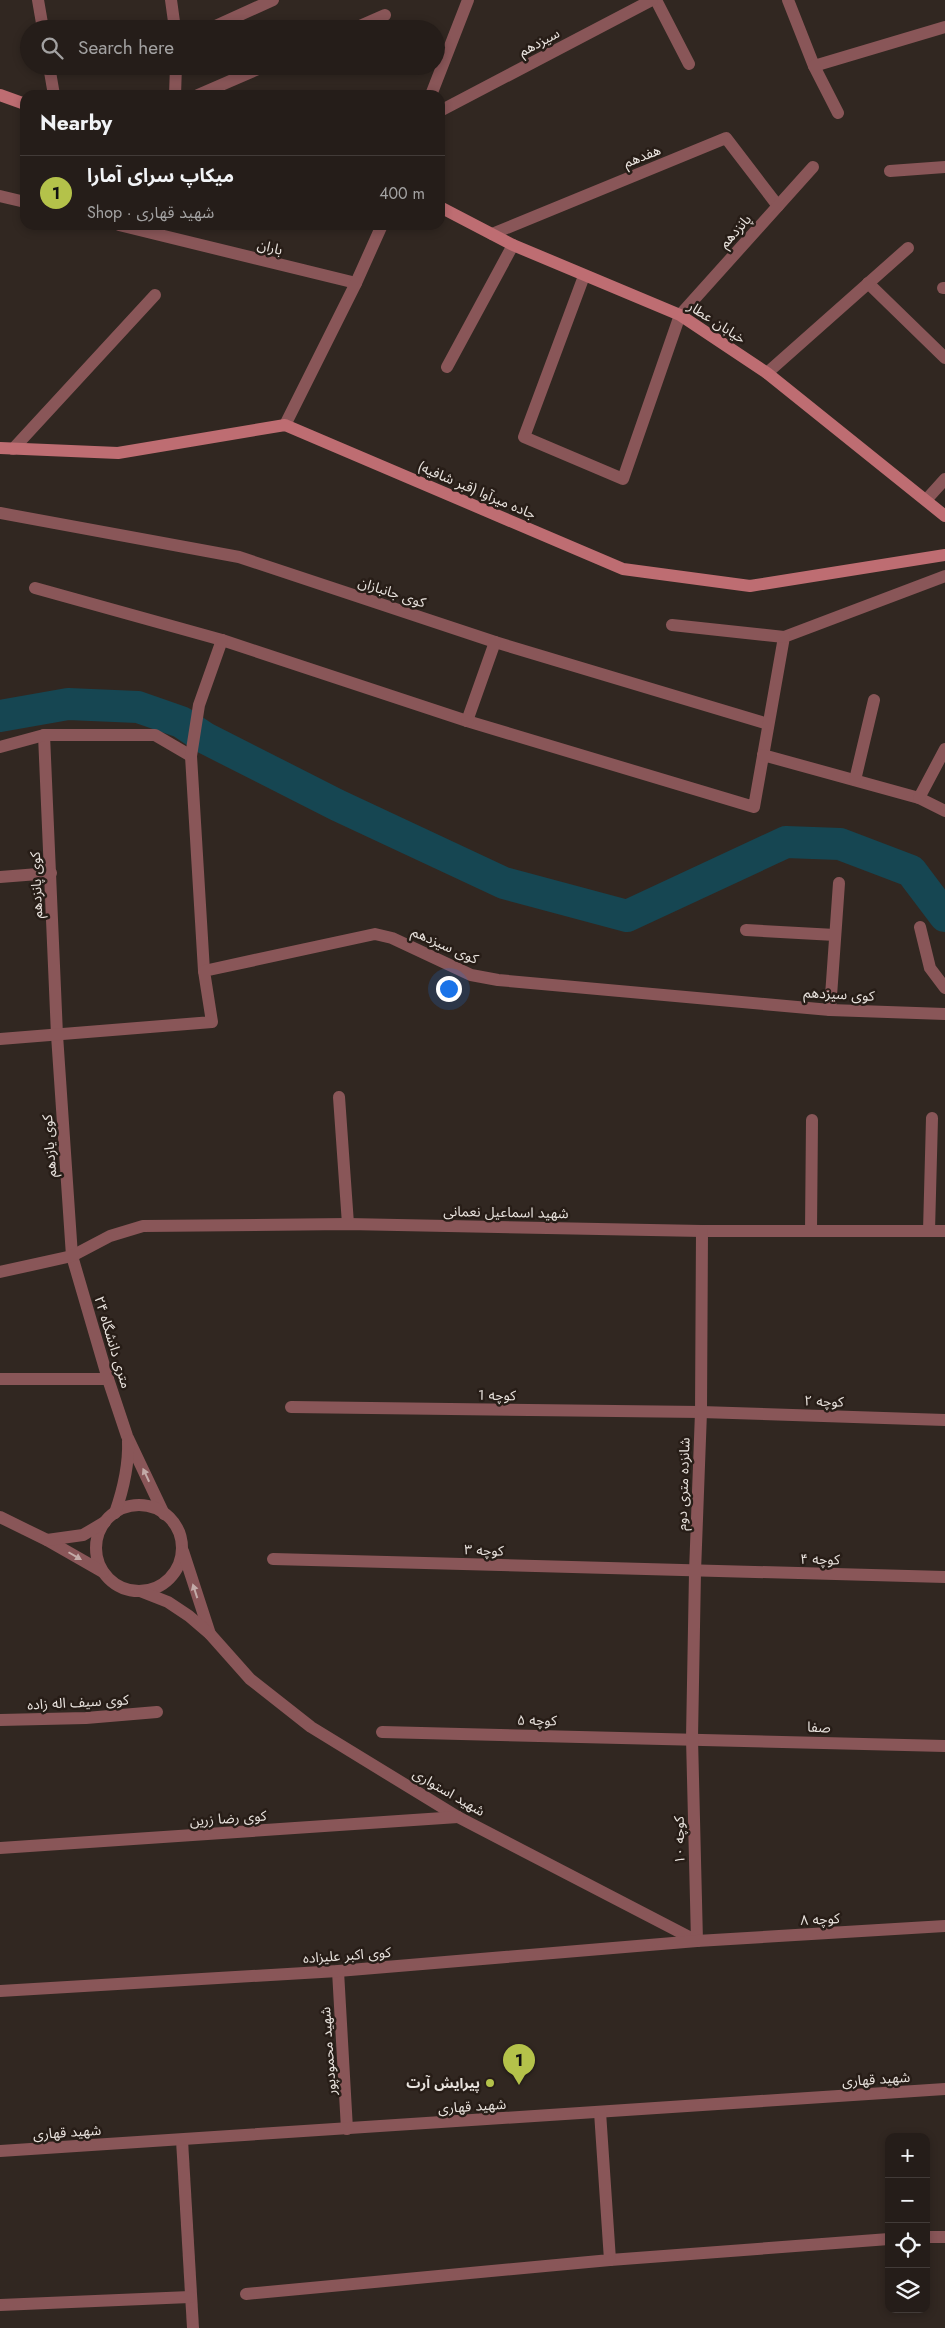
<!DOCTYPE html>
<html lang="en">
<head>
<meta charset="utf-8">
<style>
  :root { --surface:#251d19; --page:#2d2622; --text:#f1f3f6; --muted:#a3a2a2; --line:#423b38; --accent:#b4c24a }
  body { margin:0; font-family:Jost,"Noto Sans Arabic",sans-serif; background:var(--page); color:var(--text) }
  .controls { position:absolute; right:15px; bottom:15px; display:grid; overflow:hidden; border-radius:10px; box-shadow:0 2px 8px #0003 }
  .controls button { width:45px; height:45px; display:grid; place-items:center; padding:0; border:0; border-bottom:1px solid var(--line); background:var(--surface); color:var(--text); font:25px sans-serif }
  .you { position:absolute; left:448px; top:988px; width:18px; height:18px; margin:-12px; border:4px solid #fff; border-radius:50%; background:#1a73e8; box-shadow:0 0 0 8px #1a73e833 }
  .badge { display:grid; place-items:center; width:32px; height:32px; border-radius:50%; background:var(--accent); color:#111; font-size:16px; font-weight:700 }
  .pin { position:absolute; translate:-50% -41px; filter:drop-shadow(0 1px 2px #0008) }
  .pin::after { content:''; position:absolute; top:26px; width:18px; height:15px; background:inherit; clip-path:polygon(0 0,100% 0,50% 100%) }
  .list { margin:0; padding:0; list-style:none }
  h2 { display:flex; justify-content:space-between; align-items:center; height:65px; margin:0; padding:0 20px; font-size:21px }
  h2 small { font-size:16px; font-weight:400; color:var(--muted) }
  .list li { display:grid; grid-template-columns:32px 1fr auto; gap:15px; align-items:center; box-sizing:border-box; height:75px; padding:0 20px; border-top:1px solid var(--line) }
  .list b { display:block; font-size:19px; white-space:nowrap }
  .list p { margin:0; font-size:16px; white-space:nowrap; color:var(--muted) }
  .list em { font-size:16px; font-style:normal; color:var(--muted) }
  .icon { flex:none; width:28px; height:28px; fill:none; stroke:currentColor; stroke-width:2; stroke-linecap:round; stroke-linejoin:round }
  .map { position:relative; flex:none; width:945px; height:2328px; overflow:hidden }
  .search { position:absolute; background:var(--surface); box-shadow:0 2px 8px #0003; left:20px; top:20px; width:425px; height:55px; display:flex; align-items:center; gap:12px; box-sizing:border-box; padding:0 18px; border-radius:28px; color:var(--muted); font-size:19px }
  .panel { position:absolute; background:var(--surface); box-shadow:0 2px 8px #0003; left:20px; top:90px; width:425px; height:140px; border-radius:15px }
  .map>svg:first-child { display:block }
</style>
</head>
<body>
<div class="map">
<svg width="945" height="2328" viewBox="0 0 945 2328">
  <rect width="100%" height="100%" fill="#312721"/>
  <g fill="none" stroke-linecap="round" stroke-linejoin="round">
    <polyline stroke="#164652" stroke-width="32" points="0,716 68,704 138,707 181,722 205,738 337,805 504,883 627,916 786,842 840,844 911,871 945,916"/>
    <g stroke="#895658" stroke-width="12">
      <polyline points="38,0 43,29"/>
      <polyline points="171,0 175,29"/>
      <polyline points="656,0 689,64"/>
      <polyline points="788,0 814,66"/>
      <polyline points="209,29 273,0"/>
      <polyline points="353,29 385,15"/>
      <polyline points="49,66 54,95"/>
      <polyline points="175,95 176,66"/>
      <polyline points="198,95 265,66"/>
      <polyline points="431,95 468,0"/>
      <polyline points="440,111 652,0"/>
      <polyline points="838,113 814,66 945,27"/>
      <polyline points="890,171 945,167"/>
      <polyline points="0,196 25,202"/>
      <polyline points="119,225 356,283"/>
      <polyline points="492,234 726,138 778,206"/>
      <polyline points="584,276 524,437 623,479 680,315 813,167"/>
      <polyline points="868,283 945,358"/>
      <polyline points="943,288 945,288"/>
      <polyline points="447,367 513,245"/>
      <polyline points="767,373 908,248"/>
      <polyline points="285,425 356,283 382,225"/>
      <polyline points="13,449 155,295"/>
      <polyline points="927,499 945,479"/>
      <polyline points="0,513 239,557 495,642 768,724"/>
      <polyline points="35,588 222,640 467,721 754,807 784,637 945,576"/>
      <polyline points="672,625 784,637"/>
      <polyline points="467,721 495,642"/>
      <polyline points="44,735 57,1035 72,1256 108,1379 127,1436 164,1514"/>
      <polyline points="0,747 44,735 155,735 191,756"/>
      <polyline points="763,755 919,798 945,811"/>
      <polyline points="855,780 874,700"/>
      <polyline points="919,798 945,749"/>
      <polyline points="0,877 51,873"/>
      <polyline points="920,927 930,968 945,988"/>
      <polyline points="746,930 835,935"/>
      <polyline points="204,971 191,756 199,705 222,640"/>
      <polyline points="830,1010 839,883"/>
      <polyline points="0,1039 212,1022 204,971 375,934 392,938 471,975 498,980 830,1010 945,1014"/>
      <polyline points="339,1097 348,1224"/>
      <polyline points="811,1231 812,1120"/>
      <polyline points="929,1231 932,1118"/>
      <polyline points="0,1272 72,1256 110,1236 143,1226 348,1224 702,1231 945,1231"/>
      <polyline points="0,1379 108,1379"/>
      <polyline points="291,1407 701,1412 945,1420"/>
      <circle cx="139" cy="1548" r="43"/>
      <path d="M115 1513C123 1490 129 1466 128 1441"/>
      <polyline points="0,1517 47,1540 103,1572"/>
      <polyline points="47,1540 83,1535 105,1522"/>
      <polyline points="183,1551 210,1634"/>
      <polyline points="273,1559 945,1577"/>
      <polyline points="140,1591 168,1602 189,1616 210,1634 250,1679 311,1727 458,1817 697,1941"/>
      <polyline points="0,1720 86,1718 157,1712"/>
      <polyline points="382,1732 945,1746"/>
      <polyline points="0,1848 458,1817"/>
      <polyline points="697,1941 692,1738 695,1572 701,1412 702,1231"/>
      <polyline points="338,1971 347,2129"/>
      <polyline points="0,1991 338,1971 697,1941 945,1926"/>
      <polyline points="182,2140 193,2328"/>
      <polyline points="0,2151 945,2089"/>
      <polyline points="926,2237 945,2237"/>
      <polyline points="610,2260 889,2239"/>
      <polyline points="246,2294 610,2260 600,2112"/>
      <polyline points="0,2305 190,2297"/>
    </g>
    <g stroke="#be6d72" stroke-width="12">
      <polyline points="0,95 25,104"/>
      <polyline points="440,207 513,245 680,315 767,373 945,516"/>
      <polyline points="0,448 118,453 285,425 623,569 750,586 945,555"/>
    </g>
  </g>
  <defs><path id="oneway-solid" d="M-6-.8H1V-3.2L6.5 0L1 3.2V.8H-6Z" transform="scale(1.25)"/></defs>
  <g fill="#c3aba8">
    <use href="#oneway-solid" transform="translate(146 1475) rotate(-115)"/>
    <use href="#oneway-solid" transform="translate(75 1556) rotate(30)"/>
    <use href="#oneway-solid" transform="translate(195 1591) rotate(-108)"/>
  </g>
  <circle fill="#b4c24a" stroke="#271d17" stroke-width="2" cx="490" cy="2083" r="5"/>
  <g text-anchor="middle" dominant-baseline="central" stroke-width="5" stroke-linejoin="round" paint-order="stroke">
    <g font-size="14" fill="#e9e3de" stroke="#271d17">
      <text transform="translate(539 42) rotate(-28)">سیزدهم</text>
      <text transform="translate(642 156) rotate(-22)">هفدهم</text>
      <text transform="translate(735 231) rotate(-48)">پانزدهم</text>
      <text transform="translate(270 247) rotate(14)">باران</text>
      <text transform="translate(717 322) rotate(33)">خیابان عطار</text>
      <text transform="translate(477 490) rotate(23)">جاده میرآوا (قبر شافیه)</text>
      <text transform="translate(392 592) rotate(18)">کوی جانبازان</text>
      <text transform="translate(36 885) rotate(-92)">کوی پانزدهم</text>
      <text transform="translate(445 945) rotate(24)">کوی سیزدهم</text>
      <text transform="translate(839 994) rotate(3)">کوی سیزدهم</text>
      <text transform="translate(49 1146) rotate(-94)">کوی یازدهم</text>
      <text transform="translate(506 1212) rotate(1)">شهید اسماعیل نعمانی</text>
      <text transform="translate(113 1342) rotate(73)">۲۴ متری دانشگاه</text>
      <text transform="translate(497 1395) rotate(1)">کوچه 1</text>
      <text transform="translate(824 1401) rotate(2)">کوچه ۲</text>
      <text transform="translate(683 1484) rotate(-88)">شانزده متری دوم</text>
      <text transform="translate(484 1550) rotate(2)">کوچه ۳</text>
      <text transform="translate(820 1559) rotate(1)">کوچه ۴</text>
      <text transform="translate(78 1702) rotate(-3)">کوی سیف اله زاده</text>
      <text transform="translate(537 1720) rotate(1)">کوچه ۵</text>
      <text transform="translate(819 1727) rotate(2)">صفا</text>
      <text transform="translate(449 1792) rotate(30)">شهید استواری</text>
      <text transform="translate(228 1818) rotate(-4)">کوی رضا زرین</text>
      <text transform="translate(679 1840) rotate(-91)">کوچه ۱۰</text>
      <text transform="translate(820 1919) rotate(-3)">کوچه ۸</text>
      <text transform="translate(347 1955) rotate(-4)">کوی اکبر علیزاده</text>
      <text transform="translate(328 2051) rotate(-94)">شهید محمودپور</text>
      <text transform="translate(876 2079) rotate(-4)">شهید قهاری</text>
      <text transform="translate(472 2106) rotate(-4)">شهید قهاری</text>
      <text transform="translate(67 2132) rotate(-4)">شهید قهاری</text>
    </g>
    <g font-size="14" font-weight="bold" fill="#e9e3de" stroke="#271d17" text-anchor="end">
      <text x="480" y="2083">پیرایش آرت</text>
    </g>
  </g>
</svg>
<div class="controls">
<button>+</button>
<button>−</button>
<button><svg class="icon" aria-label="locate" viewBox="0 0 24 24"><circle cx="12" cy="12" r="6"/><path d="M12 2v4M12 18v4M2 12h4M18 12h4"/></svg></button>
<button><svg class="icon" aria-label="layers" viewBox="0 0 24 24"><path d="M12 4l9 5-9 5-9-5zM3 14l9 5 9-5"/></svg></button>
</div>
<div class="you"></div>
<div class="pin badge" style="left:519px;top:2085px">1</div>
<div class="search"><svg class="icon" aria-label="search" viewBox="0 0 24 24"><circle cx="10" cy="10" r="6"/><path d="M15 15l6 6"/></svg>Search here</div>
<section class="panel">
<h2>Nearby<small></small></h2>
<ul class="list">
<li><span class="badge">1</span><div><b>میکاپ سرای آمارا</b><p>Shop · شهید قهاری</p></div><em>400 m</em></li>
</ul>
</section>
</div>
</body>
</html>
